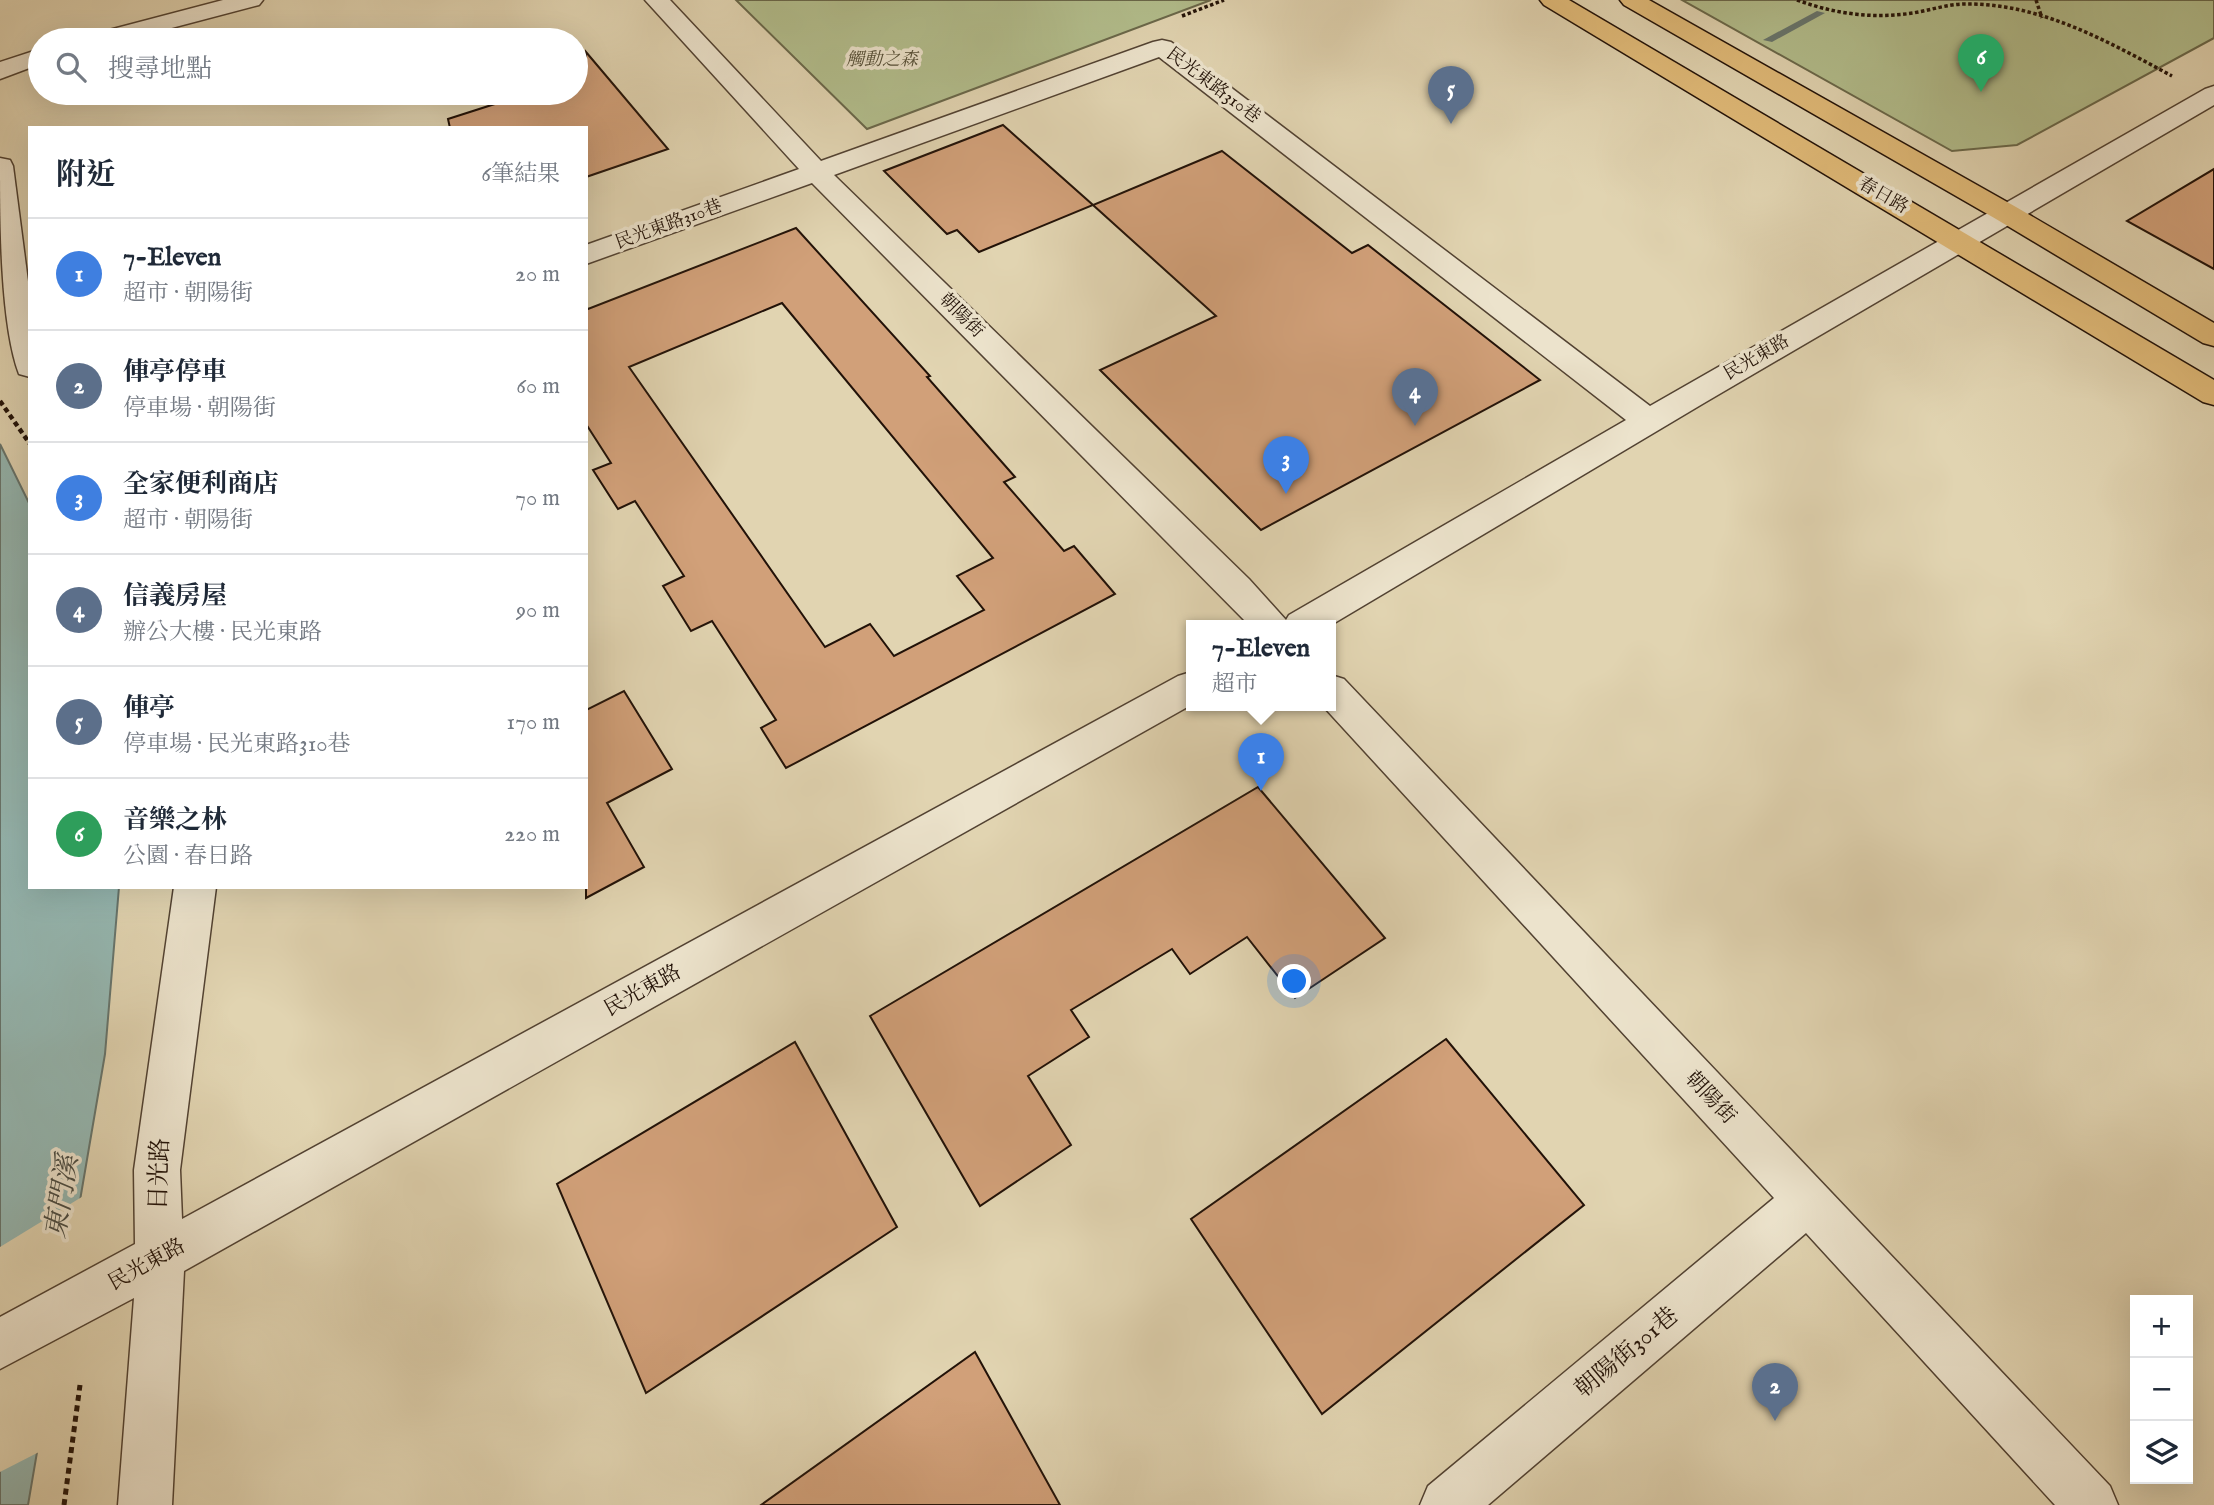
<!DOCTYPE html>
<html lang="zh-TW">
<head>
<meta charset="utf-8">
<style>
  :root { --surface:#fff; --page:#f6f6f7; --text:#1f2937; --muted:#747a83; --line:#e0e1e3; --accent:#8f2418 }
  body { margin:0; font-family:"IM FELL English","Noto Serif TC",serif; background:var(--page); color:var(--text) }
  .controls { position:absolute; right:21px; bottom:21px; display:grid; overflow:hidden; border-radius:0px; box-shadow:0 7px 28px #0002 }
  .controls button { width:63px; height:63px; display:grid; place-items:center; padding:0; border:0; border-bottom:2px solid var(--line); background:var(--surface); color:var(--text); font:35px sans-serif }
  .you { position:absolute; left:1295px; top:982px; width:24px; height:24px; margin:-18px; border:5px solid #fff; border-radius:50%; background:#1a73e8; box-shadow:0 0 0 10px #1a73e833 }
  .badge { display:grid; place-items:center; width:46px; height:46px; border-radius:50%; background:var(--accent); color:#fff; font-size:23px; font-weight:700 }
  .pin { position:absolute; translate:-50% -58px; filter:drop-shadow(0 2px 4px #0008) }
  .pin::after { content:''; position:absolute; top:37px; width:24px; height:21px; background:inherit; clip-path:polygon(0 0,100% 0,50% 100%) }
  .popup { position:absolute; left:1186px; top:620px; width:150px; height:91px; box-sizing:border-box; display:grid; place-content:center; border-radius:0px; background:var(--surface); filter:drop-shadow(0 2px 5px #0005); font-size:23px; white-space:nowrap; color:var(--muted) }
  .popup b { font-size:26px; color:var(--text) }
  .popup::after { content:''; position:absolute; left:50%; top:100%; margin-left:-14px; border:14px solid transparent; border-top-color:var(--surface) }
  .list { margin:0; padding:0; list-style:none }
  h2 { display:flex; justify-content:space-between; align-items:center; height:91px; margin:0; padding:0 28px; font-size:30px }
  h2 small { font-size:23px; font-weight:400; color:var(--muted) }
  .list li { display:grid; grid-template-columns:46px 1fr auto; gap:21px; align-items:center; box-sizing:border-box; height:112px; padding:0 28px; border-top:2px solid var(--line) }
  .list b { display:block; font-size:26px; white-space:nowrap }
  .list p { margin:0; font-size:23px; white-space:nowrap; color:var(--muted) }
  .list em { font-size:23px; font-style:normal; color:var(--muted) }
  .icon { flex:none; width:38px; height:38px; fill:none; stroke:currentColor; stroke-width:2; stroke-linecap:round; stroke-linejoin:round }
  .map { position:relative; flex:none; width:2214px; height:1505px; overflow:hidden }
  .search { position:absolute; background:var(--surface); box-shadow:0 7px 28px #0002; left:28px; top:28px; width:560px; height:77px; display:flex; align-items:center; gap:18px; box-sizing:border-box; padding:0 24px; border-radius:38px; color:var(--muted); font-size:26px }
  .panel { position:absolute; background:var(--surface); box-shadow:0 7px 28px #0002; left:28px; top:126px; width:560px; height:763px; border-radius:0px }
  .map>svg:first-child { display:block }
</style>
</head>
<body>
<div class="map">
<svg width="2214" height="1505" viewBox="0 0 2214 1505">
  <rect width="100%" height="100%" fill="#e1d4b1"/>
  <filter id="stains"><feTurbulence type="fractalNoise" baseFrequency=".00286" numOctaves="4"/><feColorMatrix values="0 0 0 0 .2 0 0 0 0 .09 0 0 0 0 .02 0 0 0 .5 -.17"/></filter>
  <radialGradient id="worn" r=".72"><stop offset=".6" stop-color="#630" stop-opacity="0"/><stop offset="1" stop-color="#630" stop-opacity=".3"/></radialGradient>
  <g fill="#b2bd8c" stroke="#6a684a" stroke-width="2">
    <polygon points="736,0 1211,0 867,129"/>
    <polygon points="1682,0 2214,0 2214,38 2017,145 1952,151"/>
  </g>
  <polygon fill="#95b7b1" stroke="#67756d" stroke-width="2" points="0,444 30,505 30,887 119,887 105,1054 28,1505 0,1505"/>
  <polygon fill="#e1d4b1" points="85,1195 41,1451 0,1472 0,1247"/>
  <g fill="none" stroke-linecap="round" stroke-linejoin="round">
    <polygon fill="#67756d" fill-rule="evenodd" points="1817,11 1825,13 1772,42 1763,40"/>
  </g>
  <g fill="#d1a079" stroke="#221208" stroke-width="2" fill-rule="evenodd">
    <polygon points="586,52 668,149 586,177 586,128 450,128 448,119 529,93 576,93 576,77 586,74"/>
    <polygon points="1003,125 1093,205 979,252 957,230 947,234 884,171"/>
    <polygon points="1222,151 1352,253 1368,245 1540,380 1261,530 1100,370 1216,316 1093,205"/>
    <polygon points="2214,169 2214,269 2127,221"/>
    <path d="M796 228 930 376 927 377 1015 477 1004 482 1064 551 1074 546 1115 594 786 768 761 728 776 720 712 621 691 631 663 586 684 576 635 501 618 509 593 470 611 463 586 424V306L588 309ZM782 303 993 558 957 576 984 610 894 656 870 624 825 647 629 367Z"/>
    <polygon points="624,691 672,769 607,803 644,867 586,898 586,710"/>
    <polygon points="1258,787 1385,938 1295,998 1247,937 1190,974 1172,949 1071,1010 1089,1037 1028,1076 1071,1145 980,1206 870,1016"/>
    <polygon points="1446,1039 1584,1205 1322,1414 1191,1219"/>
    <polygon points="795,1042 897,1227 646,1393 557,1184"/>
    <polygon points="975,1352 1060,1505 761,1505"/>
  </g>
  <g fill="none" stroke-linecap="round" stroke-linejoin="round">
    <defs>
      <g id="minor">
        <polygon points="223,0 263,0 259,5 126,40 87,40 90,35"/>
        <path d="M645 0H670L821 161 1153 42 1162 40 1171 42 1650 406 2205 89 2214 86V105L1704 403 1331 625H1249L812 183 586 264V245L799 169ZM1159 57 1626 420 1289 615 1286 620 1249 579 834 175Z"/>
        <polygon points="40,49 40,64 0,79 0,62"/>
        <path d="M0 158 10 160 13 166 30 297V377L19 374C0 324 0 217 0 158Z"/>
        <polygon points="1191,672 1191,705 184,1271 172,1505 118,1505 134,1298 0,1369 0,1317 135,1244 134,1170 174,887 216,887 180,1170 182,1219 1178,676"/>
        <polygon points="1331,675 1344,679 2110,1486 2118,1505 2055,1505 1806,1233 1488,1505 1420,1505 1428,1486 1774,1198 1322,705 1331,705"/>
      </g>
      <g id="major">
        <polygon points="1540,0 1569,0 2214,380 2214,405 2203,402 1544,5"/>
        <polygon points="1620,0 1649,0 2016,207 2214,323 2214,346 2203,343 1996,219 1624,5"/>
      </g>
    </defs>
    <use href="#minor" stroke="#524232" stroke-width="3"/>
    <use href="#major" stroke="#221208" stroke-width="3"/>
    <g stroke="#221208" stroke-width="3.5" stroke-dasharray="3.5 2.5" stroke-linecap="butt">
      <path d="M1797 0C1835 14 1873 19 1913 13 1931 10 1948 4 1966 4 2040 3 2109 42 2172 76"/>
      <polyline points="2036,0 2042,18"/>
      <polyline points="1182,16 1224,0"/>
    </g>
    <polyline stroke="#221208" stroke-width="4.5" stroke-dasharray="5 3.5" stroke-linecap="butt" points="0,401 30,444"/>
    <polyline stroke="#221208" stroke-width="5" stroke-dasharray="6 4.5" stroke-linecap="butt" points="64,1505 80,1385"/>
    <use href="#minor" fill="#ece3cc" fill-rule="evenodd"/>
    <use href="#major" fill="#e0ba78" fill-rule="evenodd"/>
  </g>
  <g text-anchor="middle" dominant-baseline="central" stroke-width="7" stroke-linejoin="round" paint-order="stroke">
    <g font-size="18" font-style="italic" fill="#544e36" stroke="#ece3cc">
      <text x="882" y="60">觸動之森</text>
    </g>
    <g font-size="18" fill="#221208" stroke="#ece3cc">
      <text transform="translate(1213 86) rotate(37)">民光東路310巷</text>
      <text transform="translate(1883 196) rotate(30)">春日路</text>
      <text transform="translate(669 225) rotate(-20)">民光東路310巷</text>
      <text transform="translate(961 316) rotate(45)">朝陽街</text>
      <text transform="translate(1757 358) rotate(-30)">民光東路</text>
    </g>
    <g font-size="21" fill="#221208" stroke="#ece3cc">
      <text transform="translate(643 991) rotate(-29)">民光東路</text>
      <text transform="translate(1710 1098) rotate(47)">朝陽街</text>
      <text transform="translate(147 1265) rotate(-29)">民光東路</text>
    </g>
    <g font-size="24" fill="#221208" stroke="#ece3cc">
      <text transform="translate(160 1174) rotate(-88)">日光路</text>
      <text transform="translate(1627 1353) rotate(-40)">朝陽街301巷</text>
    </g>
    <g font-size="28" font-style="italic" fill="#4a4c43" stroke="#ece3cc">
      <text transform="translate(63 1197) rotate(-81)">東門溪</text>
    </g>
  </g>
  <rect width="100%" height="100%" filter="url(#stains)"/>
  <rect width="100%" height="100%" fill="url(#worn)"/>
</svg>
<div class="controls">
<button>+</button>
<button>−</button>
<button><svg class="icon" aria-label="layers" viewBox="0 0 24 24"><path d="M12 4l9 5-9 5-9-5zM3 14l9 5 9-5"/></svg></button>
</div>
<div class="you"></div>
<div class="pin badge" style="left:1261px;top:791px;background:#3f7fe0">1</div>
<div class="popup"><b>7-Eleven</b>超市</div>
<div class="pin badge" style="left:1775px;top:1421px;background:#5c6f8a">2</div>
<div class="pin badge" style="left:1286px;top:494px;background:#3f7fe0">3</div>
<div class="pin badge" style="left:1415px;top:426px;background:#5c6f8a">4</div>
<div class="pin badge" style="left:1451px;top:124px;background:#5c6f8a">5</div>
<div class="pin badge" style="left:1981px;top:92px;background:#2e9e5b">6</div>
<div class="search"><svg class="icon" aria-label="search" viewBox="0 0 24 24"><circle cx="10" cy="10" r="6"/><path d="M15 15l6 6"/></svg>搜尋地點</div>
<section class="panel">
<h2>附近<small>6筆結果</small></h2>
<ul class="list">
<li><span class="badge" style="background:#3f7fe0">1</span><div><b>7-Eleven</b><p>超市 · 朝陽街</p></div><em>20 m</em></li>
<li><span class="badge" style="background:#5c6f8a">2</span><div><b>俥亭停車</b><p>停車場 · 朝陽街</p></div><em>60 m</em></li>
<li><span class="badge" style="background:#3f7fe0">3</span><div><b>全家便利商店</b><p>超市 · 朝陽街</p></div><em>70 m</em></li>
<li><span class="badge" style="background:#5c6f8a">4</span><div><b>信義房屋</b><p>辦公大樓 · 民光東路</p></div><em>90 m</em></li>
<li><span class="badge" style="background:#5c6f8a">5</span><div><b>俥亭</b><p>停車場 · 民光東路310巷</p></div><em>170 m</em></li>
<li><span class="badge" style="background:#2e9e5b">6</span><div><b>音樂之林</b><p>公園 · 春日路</p></div><em>220 m</em></li>
</ul>
</section>
</div>
</body>
</html>
